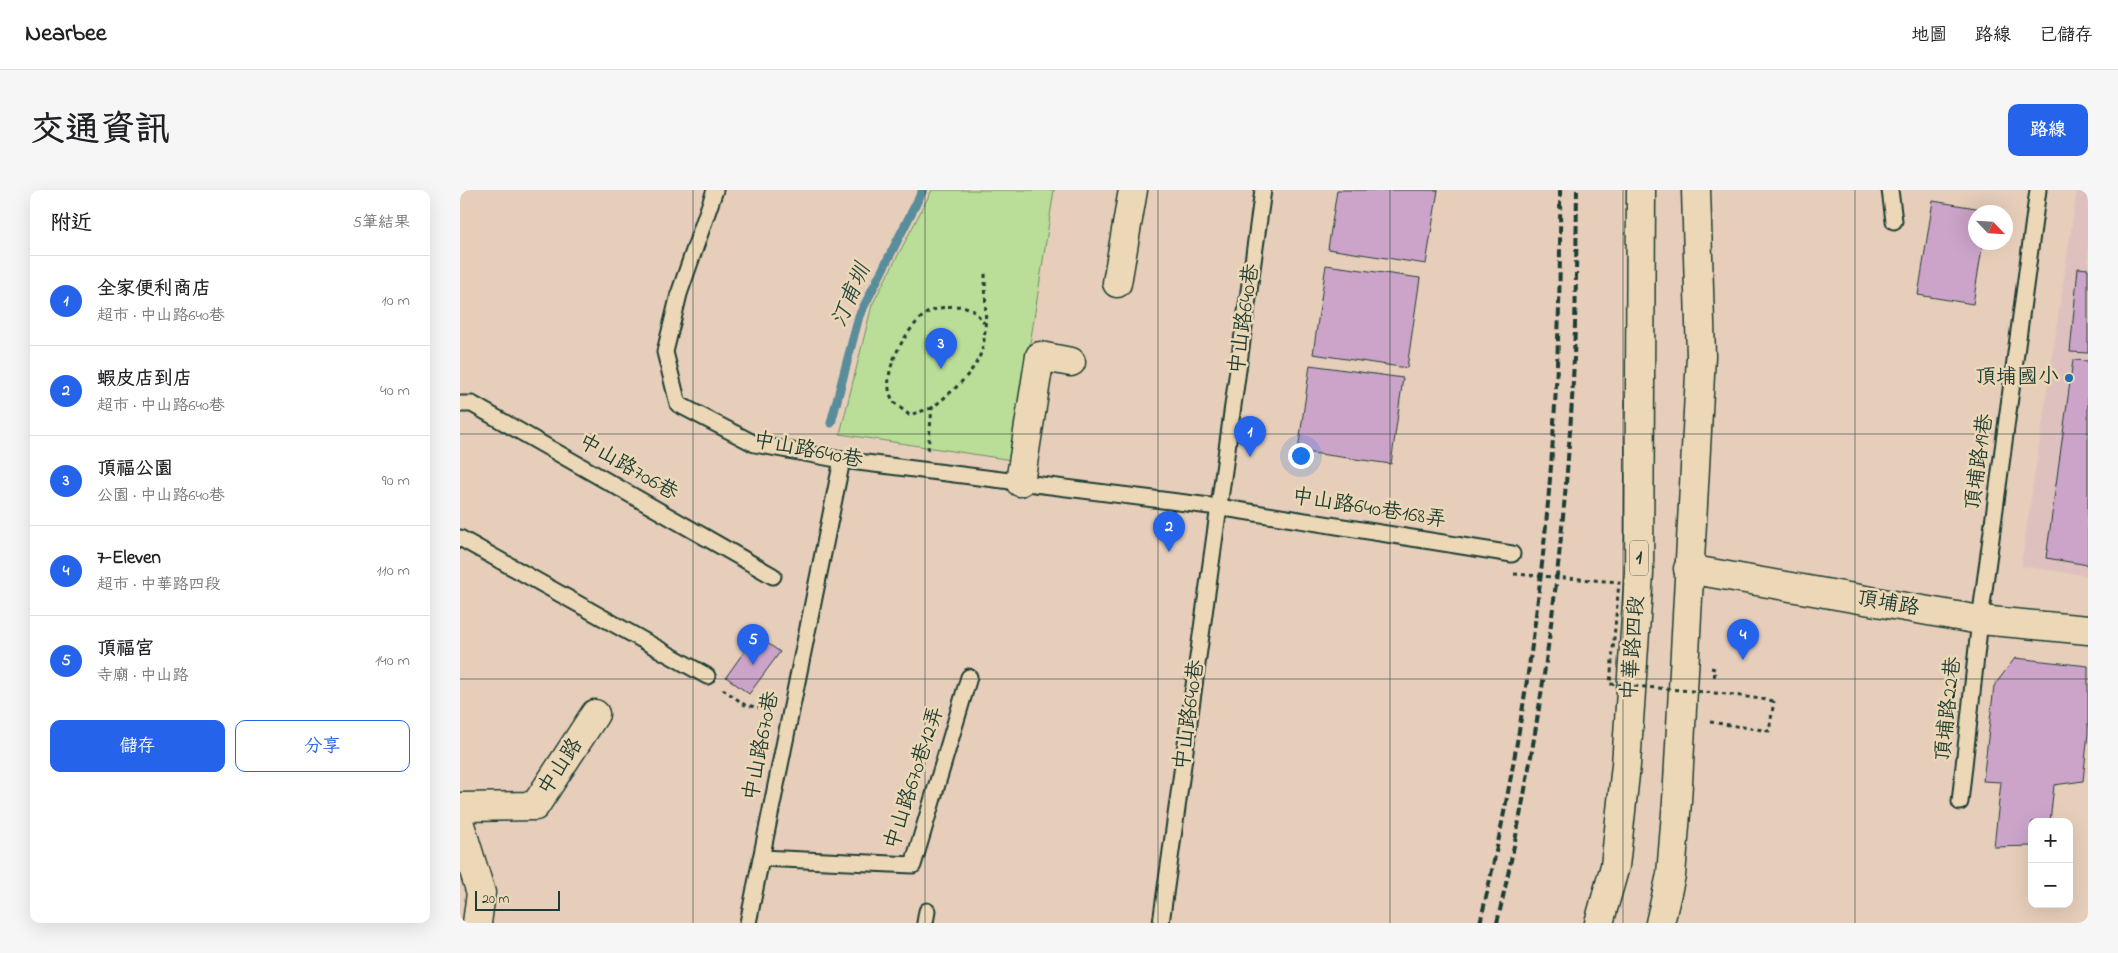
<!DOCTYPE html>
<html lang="zh-TW">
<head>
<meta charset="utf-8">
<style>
  :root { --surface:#fff; --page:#f6f6f6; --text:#202124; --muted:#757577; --line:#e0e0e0; --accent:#2563eb }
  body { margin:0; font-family:"Indie Flower","LXGW WenKai TC",sans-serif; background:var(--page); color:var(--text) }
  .controls { position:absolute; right:15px; bottom:15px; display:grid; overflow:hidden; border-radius:10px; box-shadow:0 5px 20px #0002 }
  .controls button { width:45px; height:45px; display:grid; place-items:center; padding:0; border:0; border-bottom:1px solid var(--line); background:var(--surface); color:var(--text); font:25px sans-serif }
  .compass { position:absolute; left:1508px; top:15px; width:45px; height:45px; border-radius:50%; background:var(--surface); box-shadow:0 5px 20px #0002; rotate:115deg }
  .scale { position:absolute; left:15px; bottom:12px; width:85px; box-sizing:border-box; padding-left:5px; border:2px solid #1f3d34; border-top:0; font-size:14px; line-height:18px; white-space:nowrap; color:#1f3d34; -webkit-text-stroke:4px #ecd8b6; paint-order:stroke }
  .you { position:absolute; left:840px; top:265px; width:18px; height:18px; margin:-12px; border:4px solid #fff; border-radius:50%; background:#1a73e8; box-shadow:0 0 0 8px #1a73e833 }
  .badge { display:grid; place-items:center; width:32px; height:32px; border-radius:50%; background:var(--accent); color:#fff; font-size:16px; font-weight:700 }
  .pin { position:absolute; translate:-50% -41px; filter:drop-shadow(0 1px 2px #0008) }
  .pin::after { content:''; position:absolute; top:26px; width:18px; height:15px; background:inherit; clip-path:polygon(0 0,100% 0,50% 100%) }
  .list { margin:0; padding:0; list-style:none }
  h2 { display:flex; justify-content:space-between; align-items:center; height:65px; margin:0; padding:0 20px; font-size:21px }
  h2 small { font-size:16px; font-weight:400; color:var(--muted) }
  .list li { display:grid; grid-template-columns:32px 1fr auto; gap:15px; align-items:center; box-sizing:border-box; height:90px; padding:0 20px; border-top:1px solid var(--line) }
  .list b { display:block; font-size:19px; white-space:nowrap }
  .list p { margin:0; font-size:16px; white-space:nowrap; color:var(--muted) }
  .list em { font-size:16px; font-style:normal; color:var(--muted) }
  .actions { display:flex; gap:10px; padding:15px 20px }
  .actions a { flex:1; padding:11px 0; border:1px solid var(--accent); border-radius:10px; text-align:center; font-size:18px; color:var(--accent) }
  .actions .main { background:var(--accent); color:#fff }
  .map { position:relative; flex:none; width:1628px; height:733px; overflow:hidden; border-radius:10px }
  header { display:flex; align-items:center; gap:30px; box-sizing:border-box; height:70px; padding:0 25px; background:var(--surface); border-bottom:1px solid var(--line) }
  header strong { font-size:24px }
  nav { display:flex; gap:28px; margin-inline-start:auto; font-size:18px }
  .intro { display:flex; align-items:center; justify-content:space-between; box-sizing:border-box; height:120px; padding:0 30px }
  h1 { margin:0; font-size:35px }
  .button { padding:12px 22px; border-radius:10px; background:var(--accent); color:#fff; font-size:18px; font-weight:700 }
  main { display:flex; gap:30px; padding:0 30px }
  aside { flex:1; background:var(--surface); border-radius:10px; box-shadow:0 5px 20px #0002 }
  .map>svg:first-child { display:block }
</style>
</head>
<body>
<header>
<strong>Nearbee</strong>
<nav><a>地圖</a><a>路線</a><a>已儲存</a></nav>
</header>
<div class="intro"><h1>交通資訊</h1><a class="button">路線</a></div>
<main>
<aside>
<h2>附近<small>5筆結果</small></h2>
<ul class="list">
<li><span class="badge">1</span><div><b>全家便利商店</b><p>超市 · 中山路640巷</p></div><em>10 m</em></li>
<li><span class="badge">2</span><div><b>蝦皮店到店</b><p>超市 · 中山路640巷</p></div><em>40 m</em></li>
<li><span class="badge">3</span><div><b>頂福公園</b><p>公園 · 中山路640巷</p></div><em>90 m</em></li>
<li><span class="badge">4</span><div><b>7-Eleven</b><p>超市 · 中華路四段</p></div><em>110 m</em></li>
<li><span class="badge">5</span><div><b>頂福宫</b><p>寺廟 · 中山路</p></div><em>140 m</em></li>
</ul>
<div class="actions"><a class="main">儲存</a><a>分享</a></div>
</aside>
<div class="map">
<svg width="1628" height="733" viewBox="0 0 1628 733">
  <rect width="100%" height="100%" fill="#e6ceba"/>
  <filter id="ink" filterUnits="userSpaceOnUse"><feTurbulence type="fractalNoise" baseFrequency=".02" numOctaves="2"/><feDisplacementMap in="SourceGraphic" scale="10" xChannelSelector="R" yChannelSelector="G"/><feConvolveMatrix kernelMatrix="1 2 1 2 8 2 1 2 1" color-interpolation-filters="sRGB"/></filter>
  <g filter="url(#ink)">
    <polygon fill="#dec1bf" points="1617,0 1628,0 1628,386 1561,376"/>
    <polygon fill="#badd97" stroke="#6c8d66" points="472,0 594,0 552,270 380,244 412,115"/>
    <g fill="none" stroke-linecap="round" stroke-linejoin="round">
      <polyline stroke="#5a8d9c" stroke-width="9" points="371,233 399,126 463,0"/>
    </g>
    <g fill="#cca4ca" stroke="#1f3d34">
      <polygon points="877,0 978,0 966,74 868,59"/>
      <polygon points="1473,11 1528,20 1528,22 1516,22 1516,52 1523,52 1513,114 1458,105"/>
      <polygon points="866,75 960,88 947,178 853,164"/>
      <polygon points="1618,78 1628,79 1628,163 1610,162"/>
      <polygon points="1613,170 1628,171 1628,375 1586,368"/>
      <polygon points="850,175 943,188 931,274 838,261"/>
      <polygon points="296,445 320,462 289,504 266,487"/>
      <polygon points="1555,468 1628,476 1628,543 1623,591 1594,595 1590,632 1572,632 1572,656 1534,657 1541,592 1523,591 1534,496"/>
    </g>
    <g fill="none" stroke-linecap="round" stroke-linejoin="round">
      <defs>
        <g id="lane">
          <polyline points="255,0 219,104 205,162 218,214 295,254 382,270 758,317 1052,364"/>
          <polyline points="1430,0 1434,31"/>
          <polyline points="0,214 12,214 313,386"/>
          <polyline points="0,348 247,486"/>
          <polyline points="1500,612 1520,430 1578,0"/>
          <polyline points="301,668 453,675 509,487"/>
          <polyline points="288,733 382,270"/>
          <polyline points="465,733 467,721"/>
          <polyline points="701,733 803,0"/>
        </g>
        <g id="street">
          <polyline points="657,93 673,0"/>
          <polyline points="560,292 580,166 611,172"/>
          <polyline points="1228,379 1520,430 1628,440"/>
          <polyline points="0,617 75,616 135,524"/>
          <polyline points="0,635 21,703 17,733"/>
        </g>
        <g id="primary">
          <polyline points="1139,733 1155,676 1166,575 1179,383 1181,0"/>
          <polyline points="1200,733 1211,685 1217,611 1241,166 1236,0"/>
        </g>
      </defs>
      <use href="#lane" stroke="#1f3d34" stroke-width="19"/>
      <use href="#street" stroke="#1f3d34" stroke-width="31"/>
      <use href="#primary" stroke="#1f3d34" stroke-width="31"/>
      <g stroke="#1f3d34" stroke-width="3" stroke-dasharray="4 4" stroke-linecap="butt">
        <path d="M472 218 449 225C445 221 438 217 434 212 417 188 444 142 463 126 473 117 499 113 511 119 516 122 521 129 524 133"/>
        <path d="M468 260 472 218C490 203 512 186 521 163 528 144 525 102 525 81"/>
        <polyline points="1251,478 1255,479 1254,491"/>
        <polyline points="263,499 285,515 309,519"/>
        <polyline points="1250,532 1309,541 1314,511"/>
      </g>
      <use href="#lane" stroke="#ecd8b6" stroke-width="15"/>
      <use href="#street" stroke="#ecd8b6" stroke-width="28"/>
      <use href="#primary" stroke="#ecd8b6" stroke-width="28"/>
      <g stroke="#1f3d34" stroke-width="4" stroke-dasharray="8 4" stroke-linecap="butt">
        <path d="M1020 733C1078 489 1102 251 1100 0"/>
        <path d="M1037 733C1076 567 1100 397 1111 226 1116 151 1116 75 1117 0"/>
      </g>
      <polyline stroke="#1f3d34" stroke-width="3" stroke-dasharray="4 4" stroke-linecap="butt" points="1054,384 1159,392 1150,494 1267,504 1314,511"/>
    </g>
  </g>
  <path fill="none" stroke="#1f3d34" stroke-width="1" stroke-opacity="0.55" d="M233 0V733M465 0V733M698 0V733M930 0V733M1163 0V733M1395 0V733M0 244H1628M0 489H1628"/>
  <circle fill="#1f6fb2" stroke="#ecd8b6" stroke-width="2" cx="1609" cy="188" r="5"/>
  <g text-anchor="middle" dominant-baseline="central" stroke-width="5" stroke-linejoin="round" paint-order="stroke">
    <rect fill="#ecd8b6" stroke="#5c6c5b" stroke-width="1" x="1170" y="350.5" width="18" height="35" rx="4"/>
    <g font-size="20" font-weight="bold" fill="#1f3d34">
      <text x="1179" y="368">1</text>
    </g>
    <g font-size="21" fill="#1f3d34" stroke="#ecd8b6">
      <text transform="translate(785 129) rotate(-82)">中山路640巷</text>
      <text transform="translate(348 261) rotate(11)">中山路640巷</text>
      <text transform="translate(1520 272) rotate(-82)">頂埔路19巷</text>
      <text transform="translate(168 278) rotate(30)">中山路706巷</text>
      <text transform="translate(909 319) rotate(9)">中山路640巷168弄</text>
      <text transform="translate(1428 414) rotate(10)">頂埔路</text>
      <text transform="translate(1174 458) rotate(-86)">中華路四段</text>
      <text transform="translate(1489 519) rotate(-84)">頂埔路22巷</text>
      <text transform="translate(730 525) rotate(-82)">中山路640巷</text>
      <text transform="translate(302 556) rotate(-79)">中山路670巷</text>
      <text transform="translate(101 577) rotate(-57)">中山路</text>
      <text transform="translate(455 588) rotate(-72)">中山路670巷12弄</text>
    </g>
    <g font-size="21" fill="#1f3d34" stroke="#ecd8b6" text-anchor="end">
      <text x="1599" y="188">頂埔國小</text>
    </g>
    <g font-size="22" font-style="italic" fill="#294a45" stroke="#ecd8b6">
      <text transform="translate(392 106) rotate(-67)">汀甫圳</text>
    </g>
  </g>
</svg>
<div class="controls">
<button>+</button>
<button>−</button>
</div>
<svg class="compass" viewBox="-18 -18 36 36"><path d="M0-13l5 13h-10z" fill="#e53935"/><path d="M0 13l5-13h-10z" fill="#757577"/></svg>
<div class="scale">20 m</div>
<div class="you"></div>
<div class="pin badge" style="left:790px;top:267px">1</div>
<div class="pin badge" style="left:709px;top:362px">2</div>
<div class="pin badge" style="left:481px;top:179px">3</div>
<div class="pin badge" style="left:1283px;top:470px">4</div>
<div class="pin badge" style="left:293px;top:475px">5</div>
</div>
</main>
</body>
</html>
